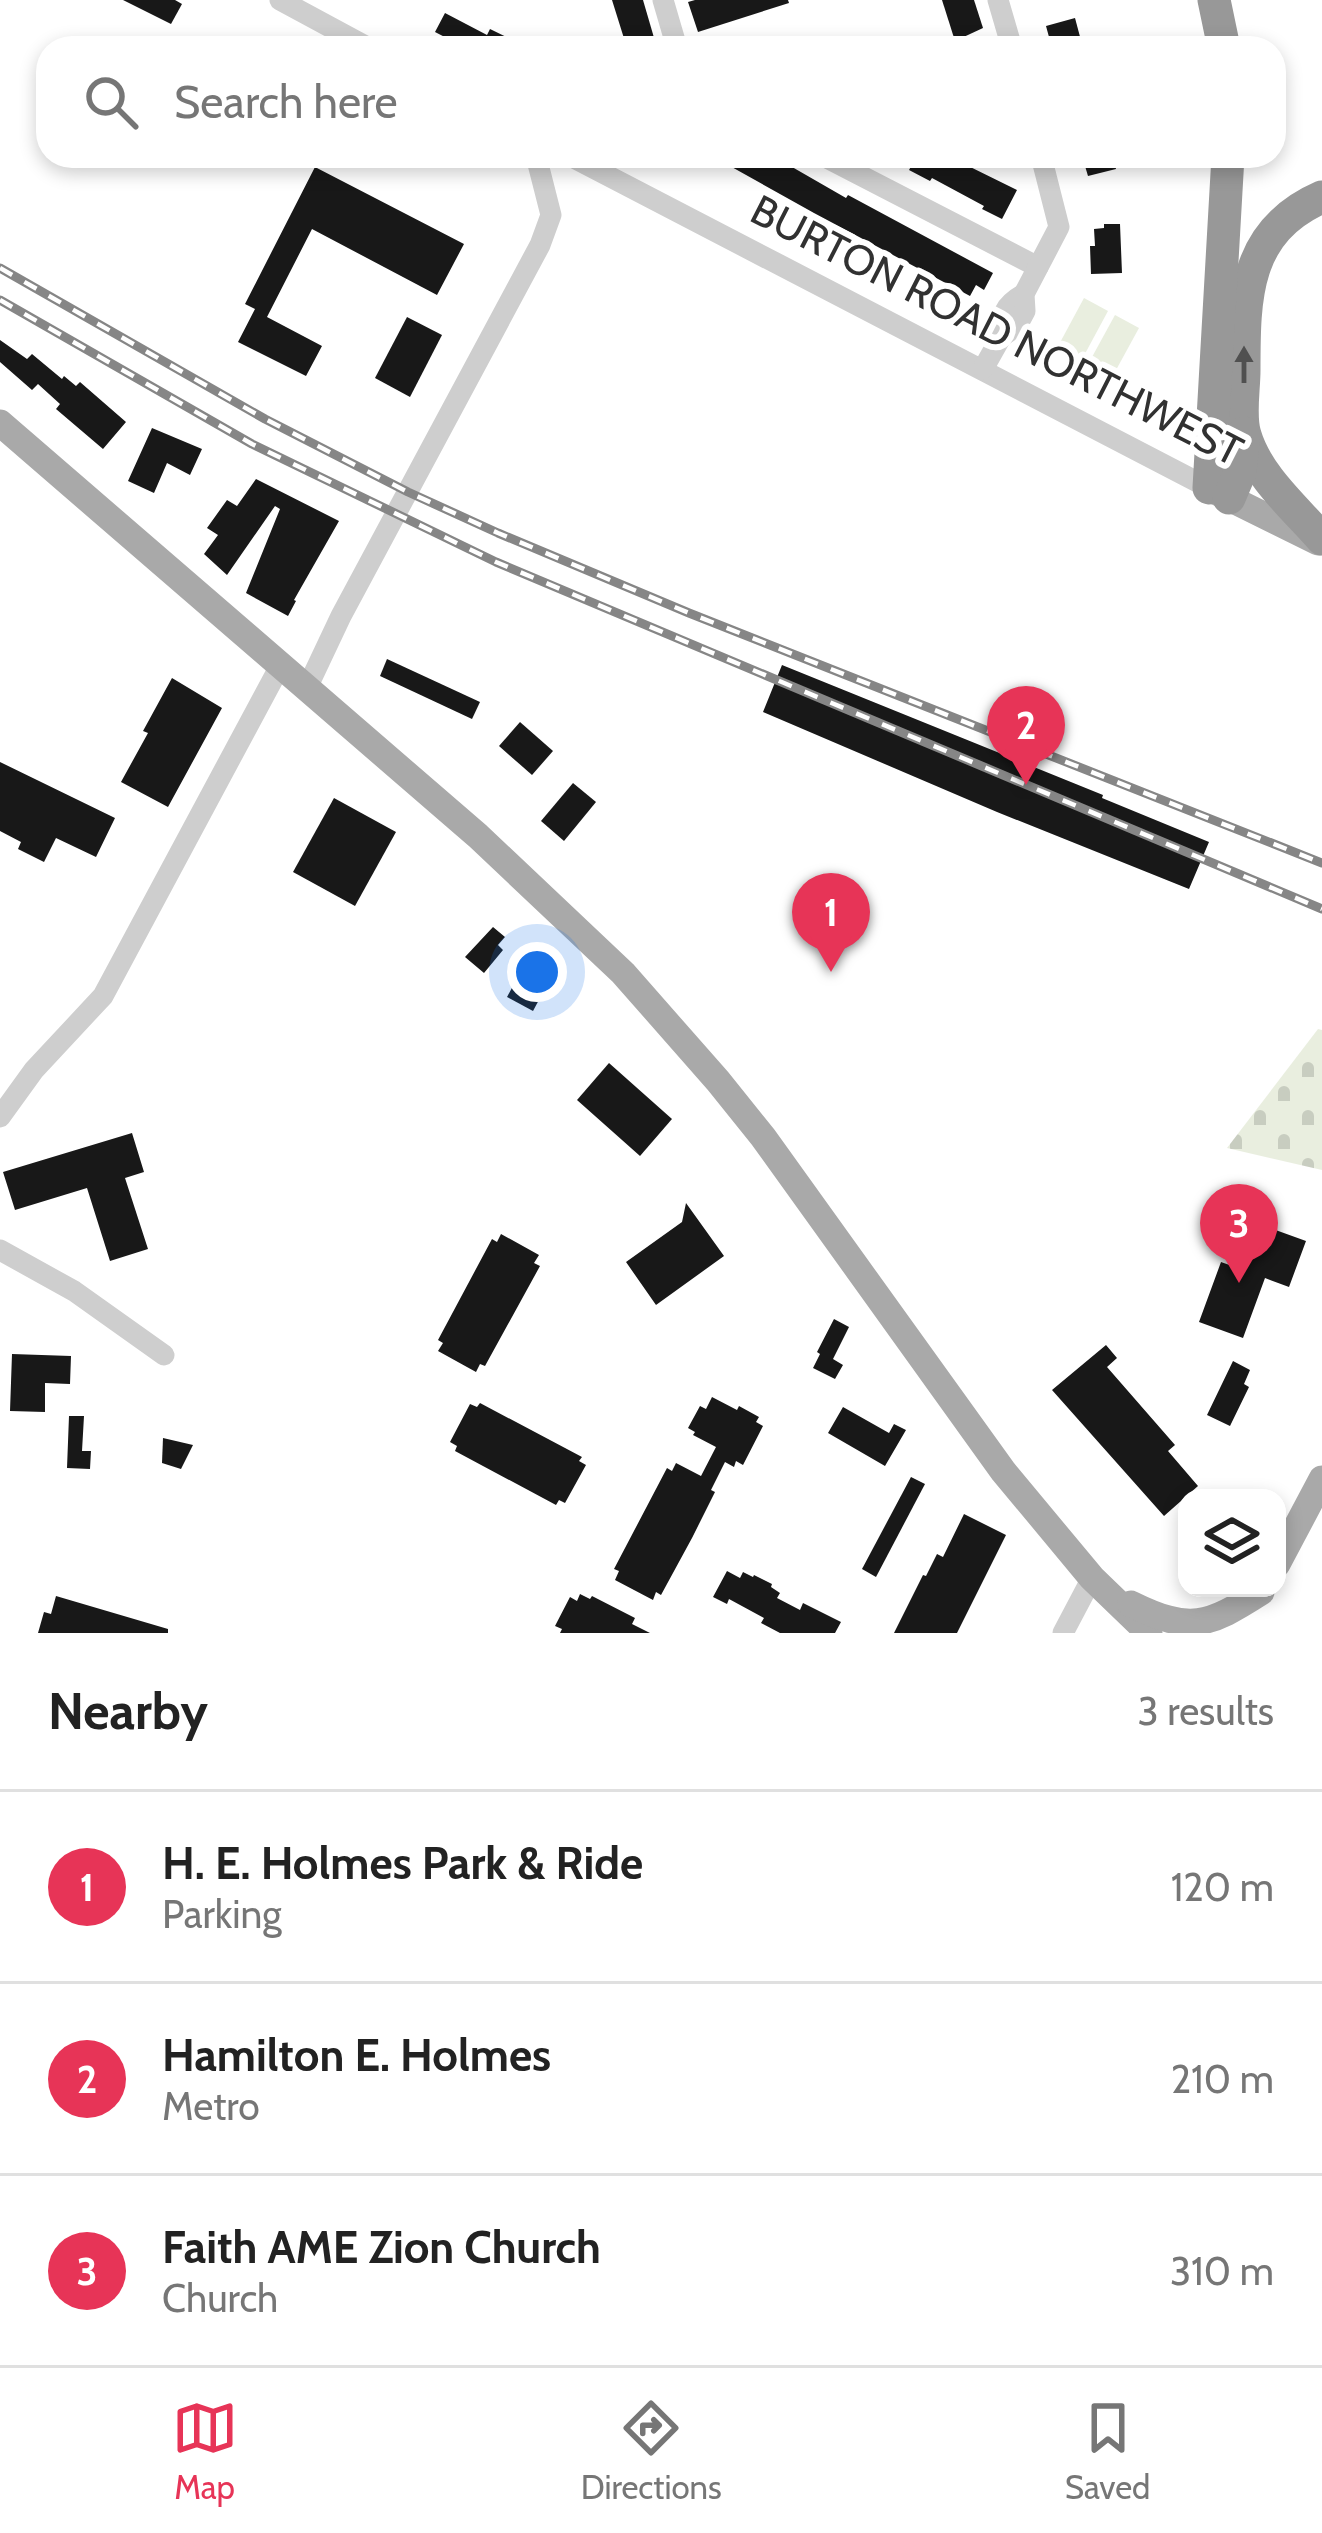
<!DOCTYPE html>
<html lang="en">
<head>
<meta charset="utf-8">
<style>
  :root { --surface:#fff; --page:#f2f2f2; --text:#222; --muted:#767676; --line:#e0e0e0; --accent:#e73457 }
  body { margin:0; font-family:Cabin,sans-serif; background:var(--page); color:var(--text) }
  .controls { position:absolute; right:36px; bottom:36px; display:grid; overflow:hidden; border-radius:24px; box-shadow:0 6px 18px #0003 }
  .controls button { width:108px; height:108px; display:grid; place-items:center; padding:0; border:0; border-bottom:3px solid var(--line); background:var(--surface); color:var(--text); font:60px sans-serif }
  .you { position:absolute; left:537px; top:972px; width:42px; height:42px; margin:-30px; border:9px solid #fff; border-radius:50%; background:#1a73e8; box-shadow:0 0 0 18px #1a73e833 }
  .badge { display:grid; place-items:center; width:78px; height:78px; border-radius:50%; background:var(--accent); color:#fff; font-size:39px; font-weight:700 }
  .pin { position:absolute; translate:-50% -99px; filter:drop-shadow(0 3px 6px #0008) }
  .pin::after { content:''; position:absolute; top:63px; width:42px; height:36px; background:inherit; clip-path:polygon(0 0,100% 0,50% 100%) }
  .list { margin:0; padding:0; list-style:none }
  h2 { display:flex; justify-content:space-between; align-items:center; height:156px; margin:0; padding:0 48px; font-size:51px }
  h2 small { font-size:39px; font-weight:400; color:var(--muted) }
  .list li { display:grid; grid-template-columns:78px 1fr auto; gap:36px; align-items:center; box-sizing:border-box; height:192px; padding:0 48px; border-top:3px solid var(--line) }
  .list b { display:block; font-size:45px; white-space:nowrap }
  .list p { margin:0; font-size:39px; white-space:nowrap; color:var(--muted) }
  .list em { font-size:39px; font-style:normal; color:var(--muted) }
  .icon { flex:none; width:66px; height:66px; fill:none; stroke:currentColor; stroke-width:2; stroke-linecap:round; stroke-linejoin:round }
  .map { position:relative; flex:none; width:1322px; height:1633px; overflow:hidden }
  .search { position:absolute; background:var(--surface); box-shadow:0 6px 18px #0003; left:36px; right:36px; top:36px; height:132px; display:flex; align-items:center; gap:30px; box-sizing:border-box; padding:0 42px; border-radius:36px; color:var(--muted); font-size:45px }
  .sheet { height:732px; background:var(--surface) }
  nav { display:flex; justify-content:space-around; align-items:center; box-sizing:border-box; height:168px; border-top:3px solid var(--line); background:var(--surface); font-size:33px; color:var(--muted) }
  nav a { display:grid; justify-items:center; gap:6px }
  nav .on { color:var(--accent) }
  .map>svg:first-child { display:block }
</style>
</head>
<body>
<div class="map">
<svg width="1322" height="1633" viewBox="0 0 1322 1633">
  <defs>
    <pattern id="cemetery-stones" width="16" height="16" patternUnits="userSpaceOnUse" patternTransform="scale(3)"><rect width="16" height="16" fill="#e9eedf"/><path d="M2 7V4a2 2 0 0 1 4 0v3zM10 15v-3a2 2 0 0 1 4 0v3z" fill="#c8cdc0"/></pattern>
  </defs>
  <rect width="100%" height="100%" fill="#fff"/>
  <g fill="#e9eedf">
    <polygon points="1084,298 1108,311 1080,363 1056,350"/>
    <polygon points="1115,315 1139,328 1110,381 1086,368"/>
  </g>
  <polygon fill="url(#cemetery-stones)" points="1318,1029 1322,1030 1322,1170 1227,1148"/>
  <g fill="#181818">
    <polygon points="123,0 175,0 182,4 171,24"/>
    <polygon points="612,0 643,0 657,48 627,48"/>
    <polygon points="695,0 788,0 789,3 698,32 688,2"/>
    <polygon points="942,0 974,0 983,28 955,41"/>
    <polygon points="445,13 487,35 490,29 529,48 466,48 435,32"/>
    <polygon points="1075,18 1083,48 1052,48 1046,26"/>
    <polygon points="712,156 773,156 846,198 848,195 993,273 984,290 976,285 970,296 814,213"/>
    <polygon points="917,156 948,156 1017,190 1002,219 982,209 984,206 932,178 930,181 909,170"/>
    <polygon points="1082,156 1113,156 1116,169 1088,176"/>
    <polygon points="315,167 464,244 437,295 312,229 267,317 322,346 306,376 238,342 255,309 245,304"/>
    <polygon points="1104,224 1120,224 1122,273 1091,274 1090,246 1095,246 1094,229 1104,228"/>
    <polygon points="407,317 442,335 410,397 375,378"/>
    <polygon points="0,340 27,359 32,354 62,379 64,376 76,386 80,382 126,422 103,449 56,409 60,404 38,384 32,390 0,362"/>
    <polygon points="152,428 202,449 190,475 167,463 154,493 128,481"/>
    <polygon points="256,479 339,521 294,600 296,601 288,616 246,593 280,509 275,506 227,575 204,554 218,535 207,528 227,500 237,506"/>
    <polygon points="387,659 480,702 472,719 380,676"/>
    <polygon points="782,665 1103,795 1102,798 1209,842 1189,889 997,812 763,712"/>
    <polygon points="172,678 222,708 168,807 121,782 148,733 143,731"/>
    <polygon points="520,722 553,751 532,775 499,746"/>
    <polygon points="0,762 115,818 96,857 56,838 44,862 18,849 21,842 0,831"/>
    <polygon points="573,783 596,802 564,841 541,821"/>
    <polygon points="334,798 396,832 355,906 293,872"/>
    <polygon points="493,927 505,937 498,945 503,950 484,973 465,957"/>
    <polygon points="522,969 548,983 533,1011 507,997"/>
    <polygon points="609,1063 672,1119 640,1156 577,1100"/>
    <polygon points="132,1133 144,1172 125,1178 148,1249 110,1261 87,1188 15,1210 3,1172"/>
    <polygon points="686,1203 724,1256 656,1305 626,1262 682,1222"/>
    <polygon points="1251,1221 1306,1241 1289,1287 1265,1278 1243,1338 1199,1322 1221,1262 1235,1267"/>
    <polygon points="501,1234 539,1255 534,1263 540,1266 485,1366 480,1364 476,1372 438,1351 443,1343 438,1340 492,1239 497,1242"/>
    <polygon points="834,1319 849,1327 833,1359 843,1365 835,1379 813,1368 820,1354 817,1352"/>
    <polygon points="1106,1345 1117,1358 1107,1367 1175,1445 1168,1451 1198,1486 1164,1516 1052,1390"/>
    <polygon points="12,1354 71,1356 70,1384 45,1383 45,1412 10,1411"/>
    <polygon points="1233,1361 1250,1370 1244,1384 1249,1387 1230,1426 1207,1415"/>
    <polygon points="712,1397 737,1410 739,1406 759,1417 756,1422 763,1426 743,1465 736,1461 734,1467 725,1462 711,1490 715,1492 692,1538 661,1595 656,1592 653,1600 615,1580 619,1571 614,1569 667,1468 672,1471 676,1463 701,1476 716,1447 693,1435 695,1432 688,1428 700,1406 706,1409"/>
    <polygon points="480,1403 582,1457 579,1461 586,1465 565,1503 559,1500 556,1505 455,1451 457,1446 450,1442 470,1404 477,1407"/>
    <polygon points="843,1407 889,1433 894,1424 906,1430 885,1466 828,1433"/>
    <polygon points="69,1416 84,1416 82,1451 91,1451 90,1469 67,1468"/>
    <polygon points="163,1438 193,1445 181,1469 162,1463"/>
    <polygon points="911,1477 925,1484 876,1577 862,1569"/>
    <polygon points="964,1514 1006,1535 957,1633 894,1633 923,1575 926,1576 937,1554 943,1557"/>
    <polygon points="727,1571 740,1578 743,1572 753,1577 754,1575 772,1584 771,1587 780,1593 777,1598 800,1610 803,1603 841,1622 835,1633 780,1633 761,1623 764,1618 729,1599 727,1604 713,1597"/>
    <polygon points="580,1594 590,1599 592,1596 635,1618 632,1624 650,1633 560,1633 562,1629 555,1626 570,1597 577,1601"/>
    <polygon points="56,1596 168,1629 168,1633 38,1633 44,1612 51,1614"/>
  </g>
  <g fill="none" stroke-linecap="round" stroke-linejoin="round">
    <g stroke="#cecece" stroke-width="21">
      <polyline points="280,0 369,48"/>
      <polyline points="663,0 677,48"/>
      <polyline points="998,0 1012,48"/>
      <polyline points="570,156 1209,488"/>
      <polyline points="823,156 1038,267"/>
      <path d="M1001 337C1001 315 1004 305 1024 294"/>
      <polyline points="983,369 1001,337 1017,326 1025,311 1024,294 1059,227 1041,156"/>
      <polyline points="307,688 341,616 540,245 551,215 536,156"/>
      <polyline points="0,1117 34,1070 103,996 280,666"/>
      <polyline points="0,1250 74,1291 164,1355"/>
      <polyline points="1063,1633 1092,1578"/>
    </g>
    <g stroke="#a9a9a9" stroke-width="27">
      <polyline points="0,423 478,836 623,973 718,1081 763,1137 1003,1471 1092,1578 1149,1633"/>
      <polyline points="1213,490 1318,542"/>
      <polyline points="1277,1564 1322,1479"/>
      <path d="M1131 1604C1190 1633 1208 1626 1261 1592"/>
    </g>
    <g stroke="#989898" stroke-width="33">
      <polyline points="1214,0 1224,48"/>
      <path d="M1322 197C1244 231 1244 297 1244 370 1244 390 1239 417 1245 435 1257 476 1295 508 1322 539"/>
      <polyline points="1209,488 1228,156"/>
      <polyline points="1229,498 1240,472 1244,433"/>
    </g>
    <defs>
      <g id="rail">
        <polyline points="0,268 265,419 408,492 498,533 689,613 1322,863"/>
        <polyline points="0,300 252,444 496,562 1322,909"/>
      </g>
    </defs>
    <use href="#rail" stroke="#868686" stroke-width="9"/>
    <use href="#rail" stroke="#fff" stroke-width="4.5" stroke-dasharray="14" stroke-linecap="butt"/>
  </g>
  <defs><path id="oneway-solid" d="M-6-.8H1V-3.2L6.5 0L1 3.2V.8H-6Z" transform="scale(3)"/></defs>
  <use fill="#505050" href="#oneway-solid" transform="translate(1244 365) rotate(-90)"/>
  <g text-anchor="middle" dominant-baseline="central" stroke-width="12" stroke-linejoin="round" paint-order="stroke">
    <g font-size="42" fill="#313131" stroke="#fff">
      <text transform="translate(997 330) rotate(27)">BURTON ROAD NORTHWEST</text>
    </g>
  </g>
</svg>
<div class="controls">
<button><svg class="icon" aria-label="layers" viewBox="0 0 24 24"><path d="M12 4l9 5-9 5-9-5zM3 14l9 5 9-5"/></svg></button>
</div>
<div class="you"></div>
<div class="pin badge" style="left:831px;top:972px">1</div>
<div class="pin badge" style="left:1026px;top:785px">2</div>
<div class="pin badge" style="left:1239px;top:1283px">3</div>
<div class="search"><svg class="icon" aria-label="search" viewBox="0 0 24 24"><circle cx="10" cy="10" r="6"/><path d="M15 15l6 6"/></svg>Search here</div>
</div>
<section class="sheet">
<h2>Nearby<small>3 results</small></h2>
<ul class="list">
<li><span class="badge">1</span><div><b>H. E. Holmes Park &amp; Ride</b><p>Parking</p></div><em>120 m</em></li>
<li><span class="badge">2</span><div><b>Hamilton E. Holmes</b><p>Metro</p></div><em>210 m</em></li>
<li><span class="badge">3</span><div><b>Faith AME Zion Church</b><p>Church</p></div><em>310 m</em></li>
</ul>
</section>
<nav>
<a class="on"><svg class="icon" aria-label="map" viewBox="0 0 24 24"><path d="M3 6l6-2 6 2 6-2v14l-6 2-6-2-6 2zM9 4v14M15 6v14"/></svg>Map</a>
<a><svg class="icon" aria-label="directions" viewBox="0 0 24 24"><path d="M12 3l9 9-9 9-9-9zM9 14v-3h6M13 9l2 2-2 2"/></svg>Directions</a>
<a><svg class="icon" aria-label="saved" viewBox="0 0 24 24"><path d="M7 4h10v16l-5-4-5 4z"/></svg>Saved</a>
</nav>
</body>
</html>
